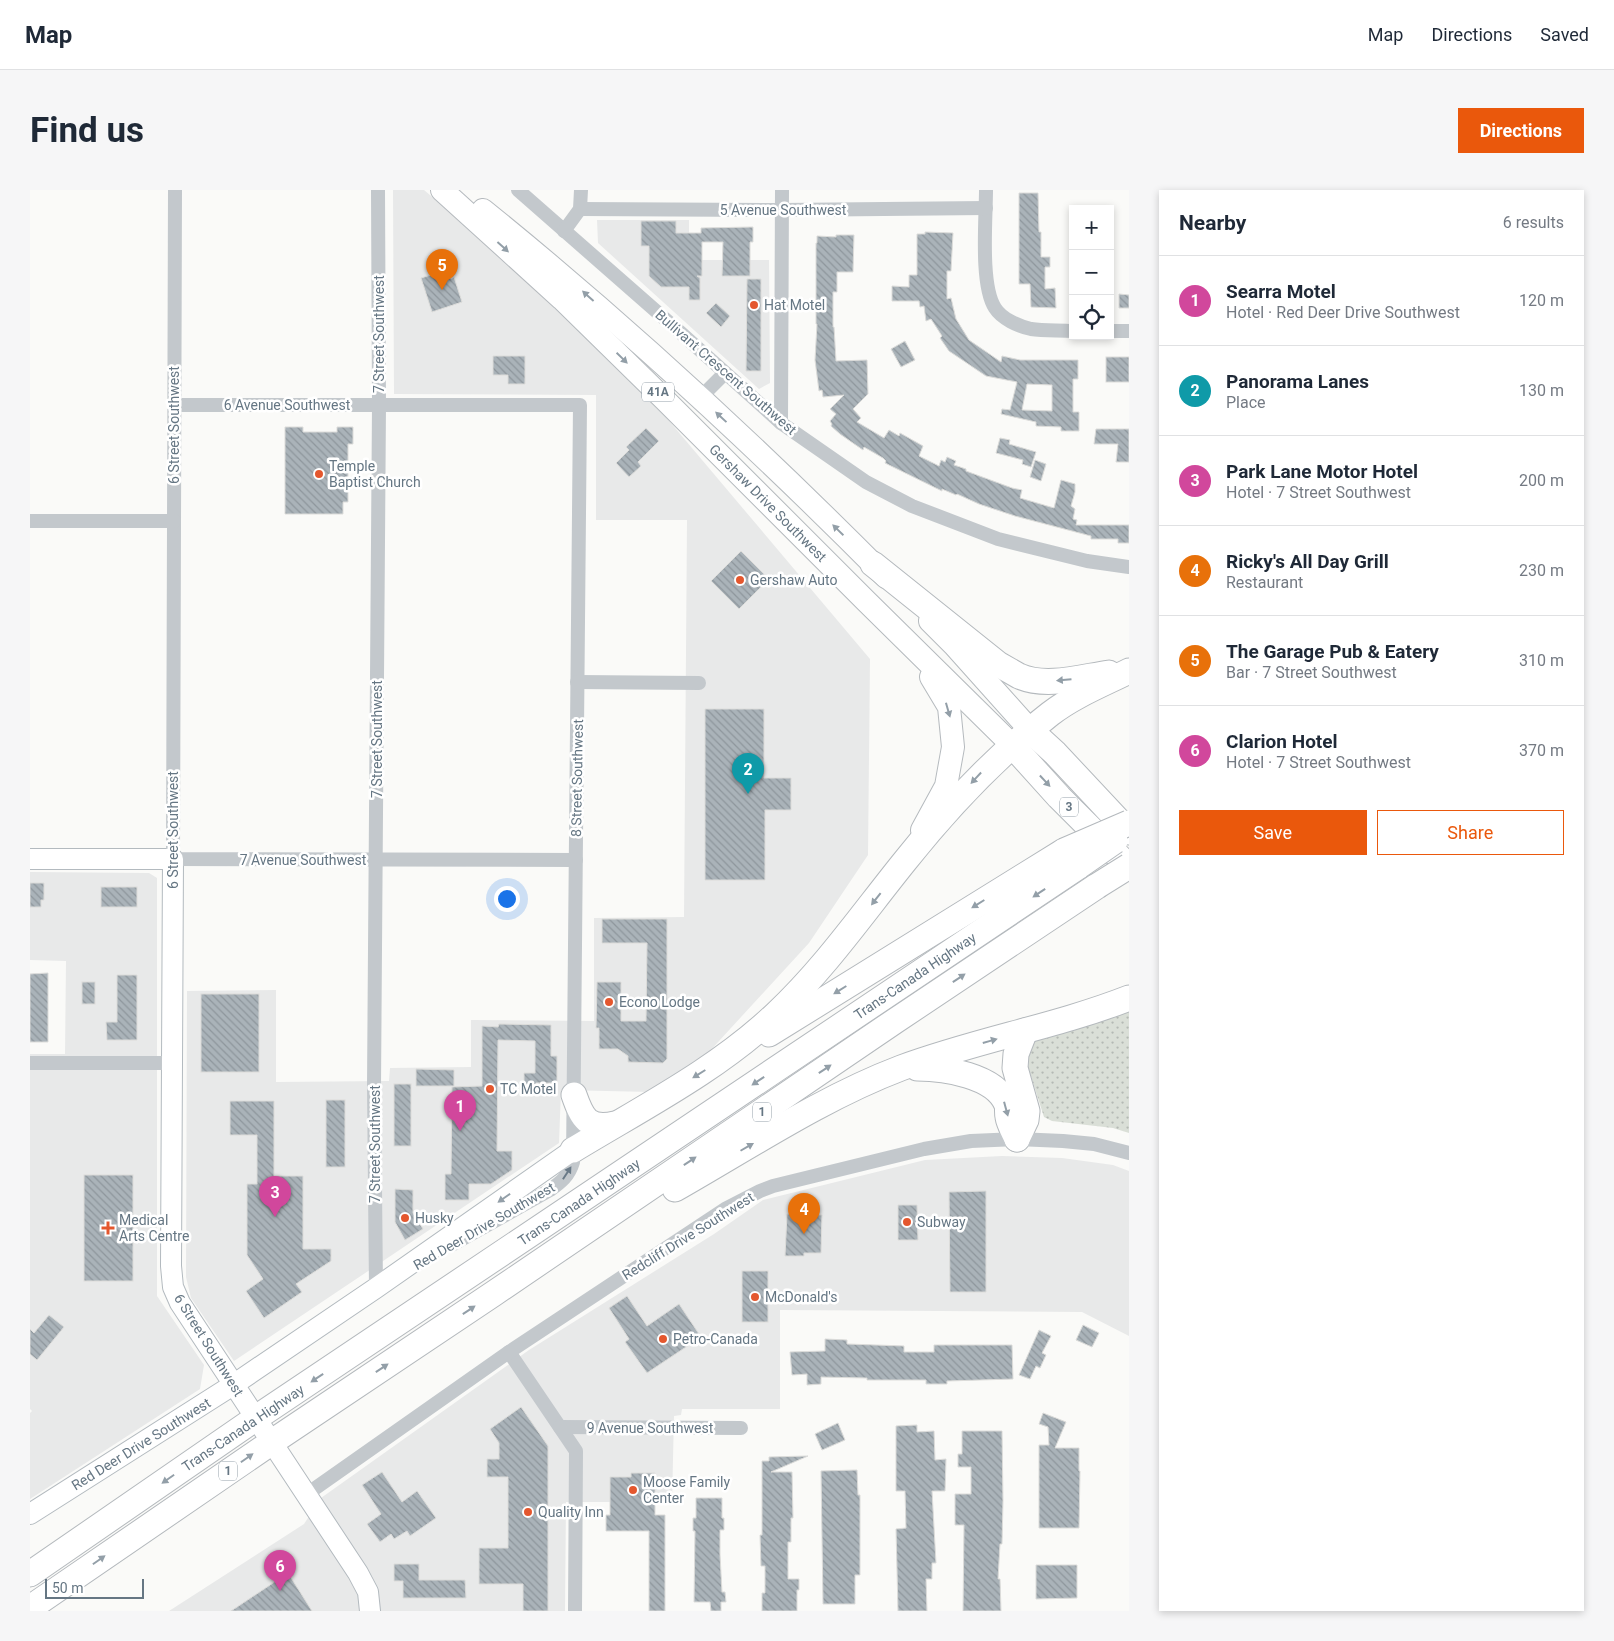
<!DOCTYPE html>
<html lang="en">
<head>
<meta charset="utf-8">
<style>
  :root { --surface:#fff; --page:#f6f6f7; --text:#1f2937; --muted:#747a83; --line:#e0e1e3; --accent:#ea580c }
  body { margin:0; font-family:Roboto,sans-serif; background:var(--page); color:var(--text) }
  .controls { position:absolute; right:15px; top:15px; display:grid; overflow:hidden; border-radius:0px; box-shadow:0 2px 8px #0003 }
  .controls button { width:45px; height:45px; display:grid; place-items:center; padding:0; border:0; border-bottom:1px solid var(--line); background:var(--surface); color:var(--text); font:25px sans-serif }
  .scale { position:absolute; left:15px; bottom:12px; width:99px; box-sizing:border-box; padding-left:5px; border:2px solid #657683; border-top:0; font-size:14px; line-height:18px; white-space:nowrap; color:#657683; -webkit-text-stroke:4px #fff; paint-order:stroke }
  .you { position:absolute; left:476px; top:708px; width:18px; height:18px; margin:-12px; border:4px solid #fff; border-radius:50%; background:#1a73e8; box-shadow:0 0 0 8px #1a73e833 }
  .badge { display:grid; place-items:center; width:32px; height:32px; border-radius:50%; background:var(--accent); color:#fff; font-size:16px; font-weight:700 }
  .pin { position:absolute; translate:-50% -41px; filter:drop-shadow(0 1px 2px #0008) }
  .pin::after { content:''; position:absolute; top:26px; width:18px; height:15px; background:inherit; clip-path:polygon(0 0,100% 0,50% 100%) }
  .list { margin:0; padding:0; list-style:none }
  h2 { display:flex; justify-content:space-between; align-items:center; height:65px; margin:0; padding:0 20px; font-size:21px }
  h2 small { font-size:16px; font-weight:400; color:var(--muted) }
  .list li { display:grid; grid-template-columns:32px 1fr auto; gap:15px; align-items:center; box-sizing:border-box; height:90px; padding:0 20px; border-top:1px solid var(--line) }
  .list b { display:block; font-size:19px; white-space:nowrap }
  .list p { margin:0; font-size:16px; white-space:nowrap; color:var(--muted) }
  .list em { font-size:16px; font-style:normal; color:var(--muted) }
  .actions { display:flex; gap:10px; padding:15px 20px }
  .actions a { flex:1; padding:11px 0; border:1px solid var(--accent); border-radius:0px; text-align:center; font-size:18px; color:var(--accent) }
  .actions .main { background:var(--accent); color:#fff }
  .icon { flex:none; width:28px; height:28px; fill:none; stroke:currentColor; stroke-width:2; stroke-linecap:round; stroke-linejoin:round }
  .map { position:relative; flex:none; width:1099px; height:1421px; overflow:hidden; border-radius:0px }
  header { display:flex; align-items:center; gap:30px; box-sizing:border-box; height:70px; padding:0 25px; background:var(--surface); border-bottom:1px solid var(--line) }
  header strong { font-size:24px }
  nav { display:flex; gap:28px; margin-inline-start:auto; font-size:18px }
  .intro { display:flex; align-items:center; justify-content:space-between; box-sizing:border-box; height:120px; padding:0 30px }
  h1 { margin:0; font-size:35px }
  .button { padding:12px 22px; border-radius:0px; background:var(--accent); color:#fff; font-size:18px; font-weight:700 }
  main { display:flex; gap:30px; padding:0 30px }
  aside { flex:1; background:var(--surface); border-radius:0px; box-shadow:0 2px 8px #0003 }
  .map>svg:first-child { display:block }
</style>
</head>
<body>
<header>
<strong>Map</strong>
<nav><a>Map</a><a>Directions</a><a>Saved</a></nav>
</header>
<div class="intro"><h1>Find us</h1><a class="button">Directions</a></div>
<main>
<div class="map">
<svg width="1099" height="1421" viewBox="0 0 1099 1421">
  <defs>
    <pattern id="grass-dots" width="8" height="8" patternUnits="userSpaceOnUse" patternTransform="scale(1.25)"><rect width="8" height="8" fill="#dadfd7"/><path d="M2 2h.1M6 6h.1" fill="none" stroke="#b4b9b4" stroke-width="1.8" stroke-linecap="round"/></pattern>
    <pattern id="building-back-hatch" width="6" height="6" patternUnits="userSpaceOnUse" patternTransform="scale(1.25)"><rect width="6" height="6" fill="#aab3b9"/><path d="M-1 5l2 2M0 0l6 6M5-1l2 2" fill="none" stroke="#8e969c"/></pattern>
  </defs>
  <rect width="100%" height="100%" fill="#fafaf8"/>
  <g fill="#e8e9e9">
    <polygon points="363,0 394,0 481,73 624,213 840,469 838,665 779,753 667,875 622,902 531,900 529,953 204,1171 161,1108 156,1087 157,801 246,800 246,892 359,891 360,878 441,877 441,830 564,831 564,728 654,727 657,330 566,330 566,205 364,204"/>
    <polygon points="567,30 659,30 659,70 739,70 740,193 729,199 568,53"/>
    <polygon points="0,682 119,683 127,688 127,1106 174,1175 170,1199 0,1309 0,1223 2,1221 0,1219 0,864 35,864 36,771 0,770"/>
    <polygon points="972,966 1032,968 1083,975 1099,981 1099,1146 1052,1122 750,1120 750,1219 652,1219 651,1225 644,1226 642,1312 536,1312 535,1421 139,1421 274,1334 291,1308 499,1160 684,1044 733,1010 895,970"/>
  </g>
  <polygon fill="url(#grass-dots)" points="1099,822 1099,943 1083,938 1022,931 1014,927 998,877 999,860 1008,846"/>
  <g fill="url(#building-back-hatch)" stroke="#dcdcda" fill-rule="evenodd">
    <polygon points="989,3 1008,3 1009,42 1011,42 1011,67 1020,67 1020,77 1015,77 1015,99 1025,98 1026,118 1001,117 1000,94 989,94"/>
    <polygon points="611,31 646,31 646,43 671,43 671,38 723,37 723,52 720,52 720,86 692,86 693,52 672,52 672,86 667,86 670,88 670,110 659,110 659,97 631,97 619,86 619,56 611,56"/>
    <path d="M895 42 923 43 921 81H917V109L921 108 926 129 939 150 971 172 972 166 990 170H1048V189H1043V222H1049V241H1031V237L1006 236V232L971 224 972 219 980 220 987 192 956 186 919 161 910 148 912 146 901 129 896 131 894 116 890 117 889 111H862V96L879 97V85H887V44H895ZM997 194 1022 195V221L992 220Z"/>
    <polygon points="806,45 824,45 823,82 807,82 807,102 803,102 803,137 804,137 806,171 837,170 838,204 823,219 831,228 827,232 854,248 859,240 869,246 870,243 893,256 889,266 909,276 911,270 915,272 917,267 926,271 924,275 936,279 936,281 982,298 992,300 990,308 1024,318 1031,290 1045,294 1045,302 1041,316 1045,319 1043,329 1047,330 1046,335 1099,335 1099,353 1088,353 1088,349 1061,349 1061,346 985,326 949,314 927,304 926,305 912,299 912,301 855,273 856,271 853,268 834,257 833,260 810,244 801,236 802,234 800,231 806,224 800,219 814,205 793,207 792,200 789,201 785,170 787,134 786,134 786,53 787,53 787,46 806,47"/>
    <polygon points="418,80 421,89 424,87 432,112 402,122 391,88"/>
    <polygon points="717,89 731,89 731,181 716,181"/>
    <polygon points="1089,104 1099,105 1099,118 1089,118"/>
    <polygon points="686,113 700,126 691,137 676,123"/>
    <polygon points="875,151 885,170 871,177 861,159"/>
    <polygon points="463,166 495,166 495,194 478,194 478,185 463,185"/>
    <rect x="1076" y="167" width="23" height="25"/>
    <polygon points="255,237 273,237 273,242 307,242 307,237 323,237 323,254 318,254 318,312 313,312 313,324 255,324"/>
    <polygon points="616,238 629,251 608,272 611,276 599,287 586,273 599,260 596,257"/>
    <polygon points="1066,239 1099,239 1099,272 1086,272 1088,254 1064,254"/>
    <polygon points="970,248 980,250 979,254 1006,262 1001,277 992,274 993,270 966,263"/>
    <polygon points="1005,270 1016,274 1011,291 1000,287"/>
    <polygon points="711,361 739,389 709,419 681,391"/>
    <polygon points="675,519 734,519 734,588 761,588 761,620 735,620 735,690 675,690"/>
    <polygon points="0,693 14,693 14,710 11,710 11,717 0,717"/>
    <rect x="71" y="697" width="36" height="20"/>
    <polygon points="572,729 637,729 637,869 633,873 598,872 598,866 588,859 569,859 569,838 566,838 567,792 591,792 591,831 616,831 617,753 572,753"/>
    <polygon points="18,783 18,852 0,852 0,784"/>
    <polygon points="87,785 107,785 107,850 77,850 76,832 87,832"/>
    <rect x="52" y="792" width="13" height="22"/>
    <rect x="171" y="804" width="58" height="78"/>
    <polygon points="469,834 521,835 521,866 527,866 527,893 506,893 506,902 494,902 494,883 505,883 505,851 468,850 467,961 482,961 482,980 461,994 439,994 439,1010 415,1010 415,984 421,984 422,897 452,896 452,836 468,837"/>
    <polygon points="386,879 424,880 424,896 386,896"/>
    <rect x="364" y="894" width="17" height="62"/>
    <rect x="296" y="910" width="19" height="67"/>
    <polygon points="200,911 244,911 244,986 273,986 273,1059 301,1059 301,1071 266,1094 272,1102 234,1128 216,1101 233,1089 217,1065 217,994 227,994 227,945 200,945"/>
    <rect x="54" y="985" width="49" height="106"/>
    <polygon points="365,999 383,1000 383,1023 393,1039 375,1050 365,1032"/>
    <polygon points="956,1001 956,1102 920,1102 919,1002"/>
    <polygon points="868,1015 887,1015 888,1050 868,1050"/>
    <polygon points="757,1024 792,1025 791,1063 774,1063 774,1066 755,1066"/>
    <rect x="712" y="1081" width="26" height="51"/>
    <polygon points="597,1106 617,1136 649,1114 671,1147 617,1183 595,1152 599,1149 579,1118"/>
    <polygon points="19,1125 34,1137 7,1170 0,1164 0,1139 4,1143"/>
    <polygon points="1053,1135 1069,1143 1062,1157 1046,1150"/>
    <polygon points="1009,1140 1021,1146 1012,1163 1016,1165 1010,1178 1006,1176 1000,1189 989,1185"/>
    <polygon points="795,1149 817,1150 817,1154 874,1156 874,1162 904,1162 904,1155 982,1155 983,1189 917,1191 917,1194 896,1194 896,1190 837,1190 837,1188 791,1187 791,1194 777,1195 777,1184 762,1185 760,1162 795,1161"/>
    <polygon points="491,1217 518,1256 518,1421 493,1421 493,1394 449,1394 449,1358 478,1358 478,1287 457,1287 457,1269 469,1269 469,1253 460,1239"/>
    <polygon points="1013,1223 1036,1232 1025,1258 1049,1258 1049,1281 1050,1281 1049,1338 1009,1338 1009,1255 1019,1255 1018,1237 1009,1234"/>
    <polygon points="808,1233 815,1250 792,1260 785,1244"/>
    <polygon points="887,1235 887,1242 904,1241 905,1270 916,1269 915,1301 902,1301 906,1373 902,1373 902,1389 896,1389 897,1421 868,1421 866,1339 876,1338 875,1301 866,1301 866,1236"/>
    <polygon points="932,1241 972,1241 973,1311 972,1354 970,1354 968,1389 970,1389 971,1421 933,1421 934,1335 925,1335 925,1304 941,1304 941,1277 928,1277 928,1264 932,1264"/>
    <polygon points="778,1266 741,1282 762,1282 763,1328 761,1328 761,1352 758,1352 758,1389 769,1389 769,1400 767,1400 767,1421 732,1421 732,1403 735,1403 735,1376 731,1376 730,1345 732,1345 732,1271 739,1271 739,1267"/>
    <polygon points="827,1280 828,1305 830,1305 830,1385 825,1385 825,1414 793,1414 791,1281"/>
    <polygon points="352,1282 372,1312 387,1301 406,1328 380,1346 377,1341 364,1349 361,1344 350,1352 337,1334 351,1324 332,1295"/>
    <polygon points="601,1283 625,1283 625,1325 635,1325 635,1421 619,1421 619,1341 576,1341 576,1325 580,1325 580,1287 601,1287"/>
    <polygon points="666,1308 692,1308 692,1328 694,1328 694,1340 690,1340 690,1365 692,1402 695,1402 696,1412 691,1412 691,1421 681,1421 680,1412 664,1412 665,1341 663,1341 663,1328 666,1328"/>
    <polygon points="364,1374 389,1374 389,1390 435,1390 436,1408 373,1408 373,1391 364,1391"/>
    <polygon points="1006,1375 1047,1375 1047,1408 1006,1409"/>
    <polygon points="258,1383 282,1421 201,1421"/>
  </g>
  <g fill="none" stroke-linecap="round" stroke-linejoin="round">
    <defs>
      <g id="secondary">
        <polyline points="0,669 143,669 141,1076 143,1097 150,1113 328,1383 338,1402 340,1421"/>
        <polyline points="0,1324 203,1195 346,1098 543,960"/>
      </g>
      <g id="primary">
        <polyline points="412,0 532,109 636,211 837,412 982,555"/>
        <path d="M453 20C594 134 728 258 856 387"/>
        <polyline points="900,431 924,455 1001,541"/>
        <polyline points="892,640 916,596 923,557 919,517 901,487"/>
      </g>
      <g id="highway">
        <path d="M843 374 968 474C975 478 982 482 989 486 1016 498 1051 487 1079 483"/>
        <polyline points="1001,541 1025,563 1099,642"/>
        <polyline points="982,555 1029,607 1099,677"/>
        <polyline points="739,844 1034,661"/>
        <path d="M887 878C913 878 966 885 977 915 978 919 977 923 978 927 979 934 984 942 987 949"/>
        <path d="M544 905C552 928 558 940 585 934"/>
        <polyline points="987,949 996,930 997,921 985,878 986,864 995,841"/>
        <path d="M543 960C612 918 687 880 746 824 795 778 833 723 875 671 918 617 965 567 1020 524 1043 506 1073 494 1099 481"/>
        <path d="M645 999C719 957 792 908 871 878 946 850 1025 837 1099 808"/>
        <polyline points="0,1384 226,1228 1049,676"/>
        <polyline points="0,1418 242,1252 463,1104 865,831 1067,696"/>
      </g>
    </defs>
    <use href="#secondary" stroke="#b3babf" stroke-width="22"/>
    <use href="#primary" stroke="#b5babe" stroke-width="24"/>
    <use href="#highway" stroke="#b4b9bd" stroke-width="27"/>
    <g stroke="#c3c8cc" stroke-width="14">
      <polyline points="145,0 143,669 546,670"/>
      <polyline points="348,0 349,215 344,896 346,1098 352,1095"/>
      <polyline points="488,0 651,143 751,233 836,292 882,316 968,349 1057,371 1099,377"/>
      <path d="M956 0C956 29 950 95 965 118 972 129 988 136 1001 139 1014 141 1029 140 1043 141"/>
      <polyline points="550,19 752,20 956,18"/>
      <polyline points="534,41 550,19 551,0"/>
      <polyline points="1080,141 1099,141"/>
      <polyline points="670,208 695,183"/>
      <path d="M145 215H550L543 972C539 986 531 992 520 1000L420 1056"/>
      <polyline points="751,233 752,0"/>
      <polyline points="0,331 144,331"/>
      <polyline points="547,492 669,493"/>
      <polyline points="0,873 142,873"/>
      <polyline points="479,1162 546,1261 545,1421"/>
      <polyline points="530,1237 711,1238"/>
      <polyline points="277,1304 479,1162 695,1019 730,1001 743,996 894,959 941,951 987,949 1033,951 1064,954 1099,963"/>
    </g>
    <use href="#secondary" stroke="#fff" stroke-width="20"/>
    <use href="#primary" stroke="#fff" stroke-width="22"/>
    <use href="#highway" stroke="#fff" stroke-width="25"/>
    <defs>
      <g id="highway-bridge">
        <polyline points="1034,661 1099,633"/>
        <polyline points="1049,676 1085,651"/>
        <polyline points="1067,696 1099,676"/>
      </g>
    </defs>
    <use href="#highway-bridge" stroke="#b4b9bd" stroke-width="27" stroke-linecap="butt"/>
    <use href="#highway-bridge" stroke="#fff" stroke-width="25"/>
  </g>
  <defs><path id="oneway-solid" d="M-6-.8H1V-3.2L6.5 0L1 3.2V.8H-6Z" transform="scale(1.25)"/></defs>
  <g fill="#939fa8">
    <use href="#oneway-solid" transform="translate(473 57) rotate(42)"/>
    <use href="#oneway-solid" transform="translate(558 106) rotate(-138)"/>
    <use href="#oneway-solid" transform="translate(592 168) rotate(44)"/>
    <use href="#oneway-solid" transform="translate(691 227) rotate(-137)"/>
    <use href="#oneway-solid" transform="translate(808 340) rotate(-136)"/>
    <use href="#oneway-solid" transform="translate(1034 490) rotate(175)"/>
    <use href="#oneway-solid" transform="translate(918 520) rotate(74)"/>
    <use href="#oneway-solid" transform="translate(946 588) rotate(133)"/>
    <use href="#oneway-solid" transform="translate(1015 591) rotate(47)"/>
    <use href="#oneway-solid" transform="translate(1009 703) rotate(146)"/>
    <use href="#oneway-solid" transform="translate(846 709) rotate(128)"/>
    <use href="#oneway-solid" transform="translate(948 714) rotate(148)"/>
    <use href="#oneway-solid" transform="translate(929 788) rotate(-34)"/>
    <use href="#oneway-solid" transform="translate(810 800) rotate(148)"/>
    <use href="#oneway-solid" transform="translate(960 851) rotate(-16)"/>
    <use href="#oneway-solid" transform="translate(795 879) rotate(-34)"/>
    <use href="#oneway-solid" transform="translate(669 884) rotate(148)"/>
    <use href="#oneway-solid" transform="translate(728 891) rotate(146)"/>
    <use href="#oneway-solid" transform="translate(976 919) rotate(75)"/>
    <use href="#oneway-solid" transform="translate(717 957) rotate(-30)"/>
    <use href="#oneway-solid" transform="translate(660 971) rotate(-34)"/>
    <use href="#oneway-solid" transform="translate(474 1008) rotate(145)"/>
    <use href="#oneway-solid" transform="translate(439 1120) rotate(-34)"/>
    <use href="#oneway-solid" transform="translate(352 1178) rotate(-34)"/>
    <use href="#oneway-solid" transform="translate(287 1188) rotate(146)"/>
    <use href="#oneway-solid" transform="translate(217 1268) rotate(-35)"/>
    <use href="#oneway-solid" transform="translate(138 1289) rotate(145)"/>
    <use href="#oneway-solid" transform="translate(69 1370) rotate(-35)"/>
  </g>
  <use fill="#6a7a87" href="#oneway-solid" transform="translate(537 983) rotate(-57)"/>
  <g fill="#e4572e" stroke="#fff" stroke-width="2">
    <circle cx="724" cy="115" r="5"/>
    <circle cx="289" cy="284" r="5"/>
    <circle cx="710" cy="390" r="5"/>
    <circle cx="579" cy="812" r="5"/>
    <circle cx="460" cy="899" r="5"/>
    <circle cx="375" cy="1028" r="5"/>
    <circle cx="877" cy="1032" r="5"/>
    <path d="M75.5 1030.5h5v5h5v5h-5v5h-5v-5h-5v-5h5z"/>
    <circle cx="725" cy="1107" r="5"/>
    <circle cx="633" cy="1149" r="5"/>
    <circle cx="603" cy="1300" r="5"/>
    <circle cx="498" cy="1322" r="5"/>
  </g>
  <g text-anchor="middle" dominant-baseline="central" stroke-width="5" stroke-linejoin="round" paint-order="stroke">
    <g fill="#fff" stroke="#939fa8" stroke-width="1">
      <rect x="612" y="192.5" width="32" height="19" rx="4"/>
      <rect x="1030" y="607.5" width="18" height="19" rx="4"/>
      <rect x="723" y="912.5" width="18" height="19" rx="4"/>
      <rect x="189" y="1271.5" width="18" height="19" rx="4"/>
    </g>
    <g font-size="12" font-weight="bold" fill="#657683">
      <text x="628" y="202">41A</text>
      <text x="1039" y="617">3</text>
      <text x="732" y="922">1</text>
      <text x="198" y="1281">1</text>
    </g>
    <g font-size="14" fill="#657683" stroke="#fff">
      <text x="753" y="20">5 Avenue Southwest</text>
      <text transform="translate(349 144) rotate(-90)">7 Street Southwest</text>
      <text transform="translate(696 182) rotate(41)">Bullivant Crescent Southwest</text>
      <text x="257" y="215">6 Avenue Southwest</text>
      <text transform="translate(144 235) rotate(-90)">6 Street Southwest</text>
      <text transform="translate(738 313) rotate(45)">Gershaw Drive Southwest</text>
      <text transform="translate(347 549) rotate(-90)">7 Street Southwest</text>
      <text transform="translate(547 588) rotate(-89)">8 Street Southwest</text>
      <text transform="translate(143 640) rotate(-90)">6 Street Southwest</text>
      <text x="273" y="670">7 Avenue Southwest</text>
      <text transform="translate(885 786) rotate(-34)">Trans-Canada Highway</text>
      <text transform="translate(345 954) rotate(-90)">7 Street Southwest</text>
      <text transform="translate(549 1012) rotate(-34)">Trans-Canada Highway</text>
      <text transform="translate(454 1036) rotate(-30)">Red Deer Drive Southwest</text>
      <text transform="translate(658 1046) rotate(-32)">Redcliff Drive Southwest</text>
      <text transform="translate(179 1155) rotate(58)">6 Street Southwest</text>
      <text transform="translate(213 1238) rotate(-34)">Trans-Canada Highway</text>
      <text x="620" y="1238">9 Avenue Southwest</text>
      <text transform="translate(111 1254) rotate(-32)">Red Deer Drive Southwest</text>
    </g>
    <g font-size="14" fill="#657683" stroke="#fff" text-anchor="start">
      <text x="734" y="115">Hat Motel</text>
      <text x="299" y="276">Temple<tspan x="299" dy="16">Baptist Church</tspan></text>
      <text x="720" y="390">Gershaw Auto</text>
      <text x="589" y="812">Econo Lodge</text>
      <text x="470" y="899">TC Motel</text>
      <text x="385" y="1028">Husky</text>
      <text x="89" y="1030">Medical<tspan x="89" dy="16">Arts Centre</tspan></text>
      <text x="887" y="1032">Subway</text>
      <text x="735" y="1107">McDonald's</text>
      <text x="643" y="1149">Petro-Canada</text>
      <text x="613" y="1292">Moose Family<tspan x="613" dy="16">Center</tspan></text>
      <text x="508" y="1322">Quality Inn</text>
    </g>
  </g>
</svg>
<div class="controls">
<button>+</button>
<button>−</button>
<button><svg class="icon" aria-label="locate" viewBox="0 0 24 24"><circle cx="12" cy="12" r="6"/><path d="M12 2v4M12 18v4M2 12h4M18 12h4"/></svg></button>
</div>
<div class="scale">50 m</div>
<div class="you"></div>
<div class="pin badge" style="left:430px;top:941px;background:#d1479c">1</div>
<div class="pin badge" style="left:718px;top:604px;background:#0f9aa8">2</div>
<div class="pin badge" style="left:245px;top:1027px;background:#d1479c">3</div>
<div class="pin badge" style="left:774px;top:1044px;background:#e8710a">4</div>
<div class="pin badge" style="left:412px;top:100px;background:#e8710a">5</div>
<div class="pin badge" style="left:250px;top:1401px;background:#d1479c">6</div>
</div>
<aside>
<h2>Nearby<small>6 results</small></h2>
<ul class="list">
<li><span class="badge" style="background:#d1479c">1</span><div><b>Searra Motel</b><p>Hotel · Red Deer Drive Southwest</p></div><em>120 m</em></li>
<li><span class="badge" style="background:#0f9aa8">2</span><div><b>Panorama Lanes</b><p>Place</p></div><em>130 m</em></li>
<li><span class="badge" style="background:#d1479c">3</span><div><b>Park Lane Motor Hotel</b><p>Hotel · 7 Street Southwest</p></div><em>200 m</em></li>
<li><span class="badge" style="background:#e8710a">4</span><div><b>Ricky's All Day Grill</b><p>Restaurant</p></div><em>230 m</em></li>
<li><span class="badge" style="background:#e8710a">5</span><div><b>The Garage Pub &amp; Eatery</b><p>Bar · 7 Street Southwest</p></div><em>310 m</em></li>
<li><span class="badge" style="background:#d1479c">6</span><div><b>Clarion Hotel</b><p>Hotel · 7 Street Southwest</p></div><em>370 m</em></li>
</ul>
<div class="actions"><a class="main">Save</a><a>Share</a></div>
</aside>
</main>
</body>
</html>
